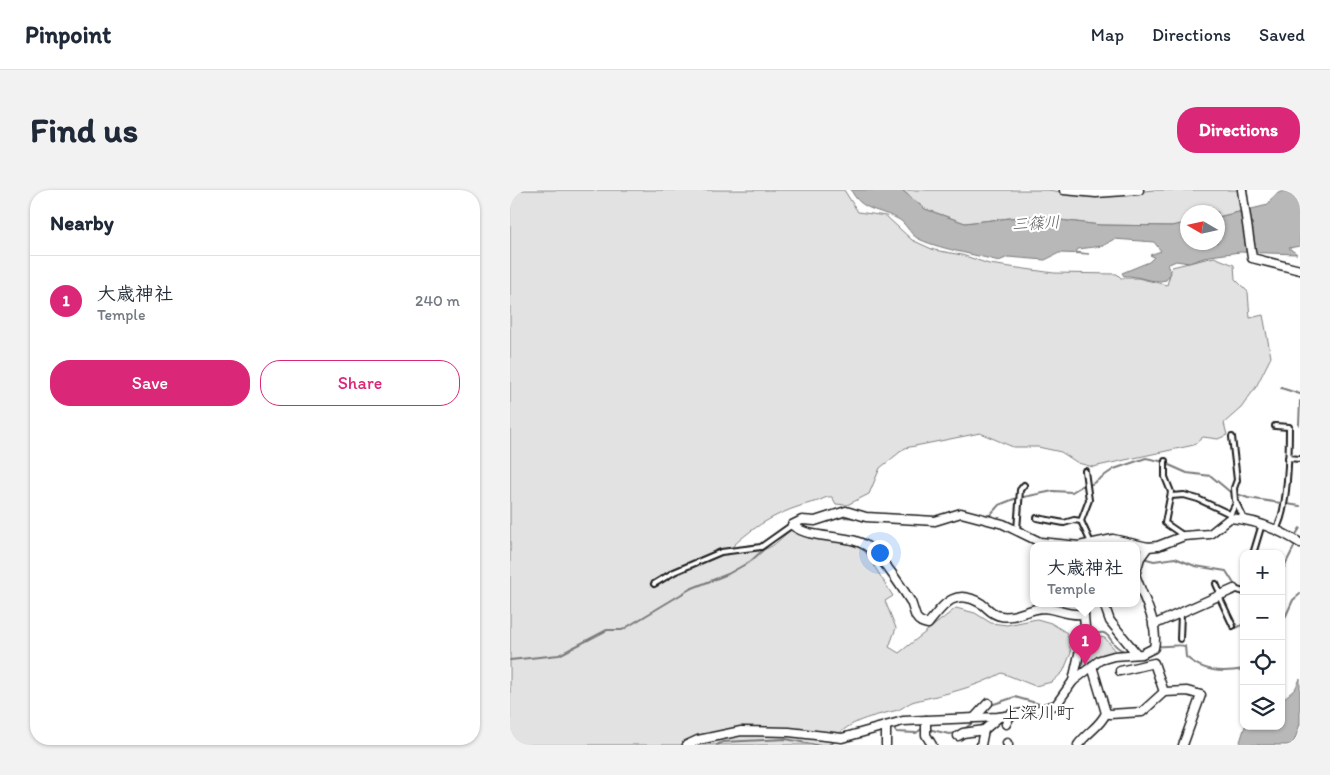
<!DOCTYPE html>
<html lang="en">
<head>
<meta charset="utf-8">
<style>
  :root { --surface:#fff; --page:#f2f2f3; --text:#1f2937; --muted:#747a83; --line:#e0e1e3; --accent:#db2777 }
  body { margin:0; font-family:Itim,"Klee One",sans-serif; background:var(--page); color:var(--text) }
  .controls { position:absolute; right:15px; bottom:15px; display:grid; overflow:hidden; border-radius:10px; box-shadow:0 1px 4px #0004 }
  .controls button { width:45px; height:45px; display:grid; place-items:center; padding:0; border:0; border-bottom:1px solid var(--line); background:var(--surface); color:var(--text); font:25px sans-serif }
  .compass { position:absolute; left:670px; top:15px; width:45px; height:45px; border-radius:50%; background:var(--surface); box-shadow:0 1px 4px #0004; rotate:279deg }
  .you { position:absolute; left:369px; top:362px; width:18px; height:18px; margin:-12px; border:4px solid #fff; border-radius:50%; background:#1a73e8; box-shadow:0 0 0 8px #1a73e833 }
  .badge { display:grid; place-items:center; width:32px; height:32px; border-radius:50%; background:var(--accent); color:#fff; font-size:16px; font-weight:700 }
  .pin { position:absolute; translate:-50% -41px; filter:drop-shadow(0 1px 2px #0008) }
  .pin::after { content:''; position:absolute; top:26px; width:18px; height:15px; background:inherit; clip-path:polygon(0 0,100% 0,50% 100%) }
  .popup { position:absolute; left:520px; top:352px; width:110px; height:65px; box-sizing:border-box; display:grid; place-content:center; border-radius:10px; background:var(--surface); filter:drop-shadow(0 1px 4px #0005); font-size:16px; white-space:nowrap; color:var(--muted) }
  .popup b { font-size:19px; color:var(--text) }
  .popup::after { content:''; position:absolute; left:50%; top:100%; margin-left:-10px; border:10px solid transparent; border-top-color:var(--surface) }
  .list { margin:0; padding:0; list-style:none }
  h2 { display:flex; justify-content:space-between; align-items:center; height:65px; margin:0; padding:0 20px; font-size:21px }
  h2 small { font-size:16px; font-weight:400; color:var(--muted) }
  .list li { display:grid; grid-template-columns:32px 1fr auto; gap:15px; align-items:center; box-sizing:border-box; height:90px; padding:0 20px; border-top:1px solid var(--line) }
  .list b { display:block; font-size:19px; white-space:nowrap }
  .list p { margin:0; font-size:16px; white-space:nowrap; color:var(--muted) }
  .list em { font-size:16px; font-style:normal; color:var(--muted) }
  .actions { display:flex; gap:10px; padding:15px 20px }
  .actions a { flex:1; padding:11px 0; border:1px solid var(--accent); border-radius:20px; text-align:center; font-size:18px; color:var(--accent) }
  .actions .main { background:var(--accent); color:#fff }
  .icon { flex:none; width:28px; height:28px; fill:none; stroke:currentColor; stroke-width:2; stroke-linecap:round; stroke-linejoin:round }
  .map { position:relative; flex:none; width:790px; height:555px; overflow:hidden; border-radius:20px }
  header { display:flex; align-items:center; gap:30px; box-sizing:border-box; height:70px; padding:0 25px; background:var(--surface); border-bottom:1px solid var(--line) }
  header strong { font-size:24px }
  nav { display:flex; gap:28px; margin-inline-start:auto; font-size:18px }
  .intro { display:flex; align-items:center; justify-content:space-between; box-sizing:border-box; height:120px; padding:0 30px }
  h1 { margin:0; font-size:35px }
  .button { padding:12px 22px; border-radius:20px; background:var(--accent); color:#fff; font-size:18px; font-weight:700 }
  main { display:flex; gap:30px; padding:0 30px }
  aside { flex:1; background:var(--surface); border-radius:20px; box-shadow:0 1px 4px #0004 }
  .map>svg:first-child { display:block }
</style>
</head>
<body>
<header>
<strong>Pinpoint</strong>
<nav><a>Map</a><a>Directions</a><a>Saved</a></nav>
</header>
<div class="intro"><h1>Find us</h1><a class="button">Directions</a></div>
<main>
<aside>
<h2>Nearby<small></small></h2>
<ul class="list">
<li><span class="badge">1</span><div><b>大歳神社</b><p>Temple</p></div><em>240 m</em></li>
</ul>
<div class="actions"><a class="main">Save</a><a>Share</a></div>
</aside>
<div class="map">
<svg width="790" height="555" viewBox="0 0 790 555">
  <rect width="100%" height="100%" fill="#fff"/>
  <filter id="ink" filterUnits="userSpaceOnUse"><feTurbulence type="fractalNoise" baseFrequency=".02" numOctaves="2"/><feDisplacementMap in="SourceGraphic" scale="10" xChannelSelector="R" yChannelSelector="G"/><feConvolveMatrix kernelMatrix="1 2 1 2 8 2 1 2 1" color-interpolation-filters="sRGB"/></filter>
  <g filter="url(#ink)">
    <g fill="#e2e2e2" stroke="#7f7f7f">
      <path d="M0 0H334L348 22 376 26 402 50 424 60 452 65 479 74 544 83 607 84 611 88H628L657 95 662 77 704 67 724 75 725 89 738 102 740 128 753 125 761 167 746 197 731 218 714 233 717 245 708 249 693 247 684 255 583 277 568 273 551 262 528 257H503L470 243 395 258 370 278 359 304 337 315 326 314 322 307C315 306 311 311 304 312 272 320 246 334 223 356V363C235 362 249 363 260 357 268 353 273 345 283 339L320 351 351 355 383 406 375 411 386 438 379 457 389 463 446 418 465 423 481 433 497 435 527 429 541 433 557 443 561 463 553 482 542 492 525 496 492 483C464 498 435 504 405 511 397 513 392 520 384 521 355 528 338 531 318 555H0Z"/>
      <polygon points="392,0 538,0 558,3 605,4 644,0 730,0 733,21 708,27 708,22 678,22 677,33 661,36 590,35 518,26 455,33 415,19"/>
      <polygon points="587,446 595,448 607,462 574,479 568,479 574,452"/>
    </g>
    <g fill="#b8b8b8" stroke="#7a7a7a">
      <path d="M341 0H392L415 19 455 33 518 26 590 35 661 36 677 33 678 52H708V27L758 15C765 0 775 0 790 0V56L779 58 787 64 730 62 700 66 679 73 666 71 657 75 661 83 656 90C643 94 628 85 614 86L612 83 639 72 644 67 640 65 651 61 644 52 604 49 593 56 568 59 566 62 579 64 549 63 535 70 498 67 489 71C467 65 425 58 407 48 399 43 396 33 388 29 369 19 351 21 341 0Z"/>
      <polygon points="790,489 790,534 783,555 729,555 735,536 771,536 771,511 785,499"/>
    </g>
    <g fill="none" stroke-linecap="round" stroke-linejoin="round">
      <g stroke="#7a7a7a" stroke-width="2">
        <polyline points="771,198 790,204"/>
        <polyline points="789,235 790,211"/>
        <polyline points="478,327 489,315 504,309 543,301 562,302 572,296 582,294 604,279 636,268 650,271 677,283 701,286 719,301 738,308 790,316"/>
        <polyline points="307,334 332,327 348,328"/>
        <polyline points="272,344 283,338"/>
        <polyline points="785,346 790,338"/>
        <polyline points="593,354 598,356"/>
        <polyline points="633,368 644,371 665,368 685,376 716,381 726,397"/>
        <polyline points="771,383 786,353"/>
        <polyline points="773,432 783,410 790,404"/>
        <polyline points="726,438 734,434"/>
        <path d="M574 450C602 433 595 450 610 459 613 461 615 461 617 462"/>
        <path d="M646 458 649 456C657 457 669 454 675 456L676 467C694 482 711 483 734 479"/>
        <polyline points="0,470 49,465 97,440 112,440 180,399 218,384 241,371 266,348"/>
        <polyline points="481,515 505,507 533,515"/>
        <polyline points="383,537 386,542 406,543 413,538"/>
        <polyline points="418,539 439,544 447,543"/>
        <polyline points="454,539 464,532"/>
        <polyline points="207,555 213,552 276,549 306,555"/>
        <polyline points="320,555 326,550"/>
      </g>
      <defs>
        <g id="lane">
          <path d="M765 236 779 237C779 259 778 323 766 339"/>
          <polyline points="722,247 727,290 724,298 725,310 734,329"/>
          <polyline points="778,268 790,269"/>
          <polyline points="655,271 655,287 661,302 655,333 674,346"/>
          <polyline points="575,281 579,310 571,331 581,353"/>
          <polyline points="661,306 674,305 688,309 720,324"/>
          <polyline points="720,325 726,313"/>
          <polyline points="527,328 554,333 564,330 571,331"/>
          <polyline points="507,340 510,300 514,295"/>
          <polyline points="743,364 752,334"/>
          <polyline points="144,394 164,382 211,362 251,357 282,335"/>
          <polyline points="706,394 711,405"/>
          <polyline points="724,399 734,402"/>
          <polyline points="709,406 723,436"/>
          <polyline points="670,449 671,423"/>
        </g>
        <g id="street">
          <polyline points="554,0 586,3 629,0"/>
          <polyline points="732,0 742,68 790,80"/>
          <polyline points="626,382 630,368 638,357"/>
          <polyline points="594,414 600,431 626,463"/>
          <path d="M574 424C555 426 548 418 532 418 518 419 505 429 491 426 482 425 478 418 472 414 445 397 434 414 418 434 413 433 409 432 406 427 404 422 403 417 401 412 391 396 378 376 364 362 343 340 305 353 282 335L292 330 305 331 336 321 356 327 425 331 451 323 493 334 530 352 569 356 603 349 638 357 648 356 674 346 700 344 720 328C746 330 768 339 790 353"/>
          <polyline points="643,435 724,399"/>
          <polyline points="582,476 596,523 600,524 632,522 654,502 677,501 691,505 673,555"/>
          <polyline points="610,481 644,473 654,502"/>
          <polyline points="563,491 575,437 573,414"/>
          <polyline points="465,527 478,513"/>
          <polyline points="416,530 416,545 422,555"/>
          <polyline points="496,534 501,524"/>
          <polyline points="448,546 453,543 474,540"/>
          <polyline points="497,553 498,555"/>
          <path d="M177 555 188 550 231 541 279 542 332 548 393 531 489 527 520 522 546 515 563 491 590 470 604 466 632 464 644 458C649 434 634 410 626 387"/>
          <polyline points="376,555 376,536"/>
          <polyline points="471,555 474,540 489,527"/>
          <path d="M568 555C577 542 590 537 596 523"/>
        </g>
      </defs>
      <use href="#lane" stroke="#1c1c1c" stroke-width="8"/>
      <use href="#street" stroke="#1c1c1c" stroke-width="11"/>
      <use href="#lane" stroke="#fff" stroke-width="4"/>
      <use href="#street" stroke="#fff" stroke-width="8"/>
    </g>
  </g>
  <g text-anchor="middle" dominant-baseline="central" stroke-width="4.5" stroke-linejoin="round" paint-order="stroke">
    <g font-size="16" font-style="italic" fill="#5a5a5a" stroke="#fff">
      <text transform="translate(526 33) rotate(-3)">三篠川</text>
    </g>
    <g font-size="18" fill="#1c1c1c" stroke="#fff">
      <text x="528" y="523">上深川町</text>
    </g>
  </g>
</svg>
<div class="controls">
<button>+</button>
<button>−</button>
<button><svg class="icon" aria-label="locate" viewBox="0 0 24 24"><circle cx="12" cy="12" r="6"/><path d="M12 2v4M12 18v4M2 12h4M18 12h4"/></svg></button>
<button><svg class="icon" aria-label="layers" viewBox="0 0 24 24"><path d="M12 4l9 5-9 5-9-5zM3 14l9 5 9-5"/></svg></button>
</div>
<svg class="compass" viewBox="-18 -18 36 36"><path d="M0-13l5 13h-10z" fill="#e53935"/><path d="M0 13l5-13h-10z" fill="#747a83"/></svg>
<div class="you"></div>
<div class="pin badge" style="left:575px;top:475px">1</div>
<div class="popup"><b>大歳神社</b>Temple</div>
</div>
</main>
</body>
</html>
